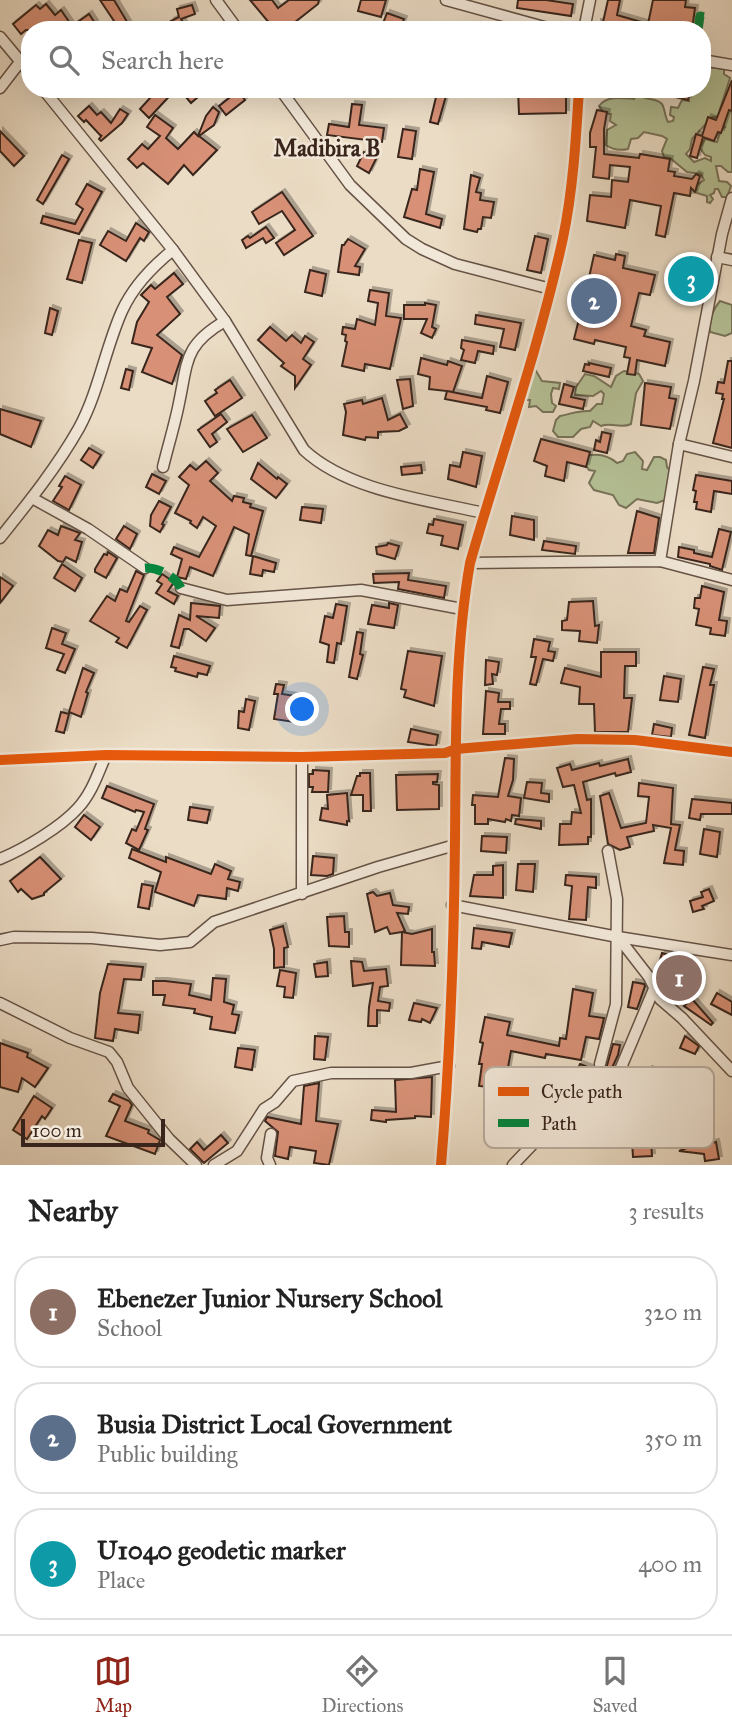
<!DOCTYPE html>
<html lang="en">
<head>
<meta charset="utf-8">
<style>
  :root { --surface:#fff; --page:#f6f6f6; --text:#222; --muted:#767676; --line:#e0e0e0; --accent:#8f2418 }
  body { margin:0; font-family:"IM FELL Great Primer",serif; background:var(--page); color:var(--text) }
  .scale { position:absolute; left:21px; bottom:18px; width:144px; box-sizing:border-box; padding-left:7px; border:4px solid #39251c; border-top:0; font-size:19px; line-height:24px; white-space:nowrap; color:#39251c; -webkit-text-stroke:5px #f2e8d9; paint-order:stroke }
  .you { position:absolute; left:303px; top:710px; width:24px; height:24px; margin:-18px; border:5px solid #fff; border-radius:50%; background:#1a73e8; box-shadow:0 0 0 10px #1a73e833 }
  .badge { display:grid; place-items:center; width:46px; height:46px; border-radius:50%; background:var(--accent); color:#fff; font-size:23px; font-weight:700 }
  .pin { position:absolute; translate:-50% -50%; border:4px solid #fff; box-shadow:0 2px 7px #0006 }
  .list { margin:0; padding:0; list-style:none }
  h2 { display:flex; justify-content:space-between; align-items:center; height:91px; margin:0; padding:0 28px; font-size:30px }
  h2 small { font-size:23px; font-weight:400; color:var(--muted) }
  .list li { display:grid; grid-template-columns:46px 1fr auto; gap:21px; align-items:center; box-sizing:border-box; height:112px; margin:0 14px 14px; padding:0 14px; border:2px solid var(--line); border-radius:28px }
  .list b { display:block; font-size:26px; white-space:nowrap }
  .list p { margin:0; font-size:23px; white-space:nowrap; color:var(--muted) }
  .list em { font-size:23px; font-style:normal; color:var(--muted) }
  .icon { flex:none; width:38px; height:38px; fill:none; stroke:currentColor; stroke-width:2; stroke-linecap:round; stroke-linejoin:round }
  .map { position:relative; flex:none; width:732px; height:1165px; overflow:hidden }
  .search { position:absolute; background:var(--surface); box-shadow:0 7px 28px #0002; left:21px; right:21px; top:21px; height:77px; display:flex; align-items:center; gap:18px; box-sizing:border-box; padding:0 24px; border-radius:28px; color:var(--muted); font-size:26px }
  .sheet { height:469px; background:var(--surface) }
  nav { display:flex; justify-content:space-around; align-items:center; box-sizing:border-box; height:98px; border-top:2px solid var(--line); background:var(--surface); font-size:19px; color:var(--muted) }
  nav a { display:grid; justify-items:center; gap:4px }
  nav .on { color:var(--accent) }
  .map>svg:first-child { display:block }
</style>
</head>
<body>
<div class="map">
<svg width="732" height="1165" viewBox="0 0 732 1165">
  <defs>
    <filter id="shadow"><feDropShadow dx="3" dy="-3" stdDeviation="0" flood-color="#0004"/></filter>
  </defs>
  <rect width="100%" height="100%" fill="#ebdcc5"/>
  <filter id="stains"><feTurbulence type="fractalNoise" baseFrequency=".00286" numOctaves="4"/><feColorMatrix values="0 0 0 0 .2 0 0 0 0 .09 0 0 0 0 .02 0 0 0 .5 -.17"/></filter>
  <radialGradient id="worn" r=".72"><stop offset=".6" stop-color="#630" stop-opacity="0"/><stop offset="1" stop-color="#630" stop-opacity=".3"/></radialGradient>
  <g fill="#b5c196" stroke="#777359" stroke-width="2" fill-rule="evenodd">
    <path d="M702 66 724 69V74L730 78 720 109H732V172H728L721 166H716L719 181 727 182 731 186 727 197H722L718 189H715L714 193 710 195 713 199 710 203 707 202V196L697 193 696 186 704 180 701 174 687 172 670 158 664 157 662 151 667 139 662 136 644 132 638 138 631 139 628 149C619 151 613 150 606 145L607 130 616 125 610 121 611 114 604 113 599 106C607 95 622 98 634 99L636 95H639C646 101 655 97 662 104 665 109 665 117 668 122L673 121 674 117 670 115 671 107 678 108 682 100 689 101 688 96 692 89H702ZM712 117H718L725 127 721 130 717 142 705 139 700 148 705 155 711 157V161L705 158 694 162 686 154 690 149 692 139Z"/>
    <path d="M720 301 732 305V333L725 336 710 332C708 321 713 309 720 301Z"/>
    <polygon points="532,371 536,371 542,381 560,383 559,389 553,388 551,394 552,403 556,406 553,412 543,412 536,406 529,407 530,400 525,400 524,397"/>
    <path d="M624 371 639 374 643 381 636 393 631 424C621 429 611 422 601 426L593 421 590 427 581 429 573 437H558L553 431 556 420 560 416C571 414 579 410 590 411L597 404H602L604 394 601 391 593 396 575 395 576 387 585 374 594 376 611 387 616 376Z"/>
    <path d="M635 452 643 461 642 469 647 470 654 457H660L666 460 667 467 672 473 665 500 657 503 637 499 626 508 619 505 613 495 594 490 589 483 595 471 589 470 584 462 586 456C598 453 608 455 617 463L623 461 627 454Z"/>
  </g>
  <g fill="#d89177" stroke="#39251c" stroke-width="2" fill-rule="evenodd" filter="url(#shadow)">
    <polygon points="100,0 114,0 132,30 120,30"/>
    <polygon points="250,0 272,0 278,8 289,0 319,0 318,4 285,30 264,30 271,25"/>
    <polygon points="361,0 386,0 381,17 358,11"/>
    <polygon points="518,0 546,0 573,4 571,16 517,8"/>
    <polygon points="608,0 620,0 617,15 648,24 653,0 686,0 685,7 695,8 692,30 637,30 619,25 619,30 598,30 598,22 603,22"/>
    <polygon points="46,4 55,15 61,10 72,26 89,14 95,23 85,30 26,30 21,34 13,24 36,5 40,9"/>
    <polygon points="192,5 195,14 181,19 188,30 176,30 171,21 179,17 177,9"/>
    <polygon points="387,13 404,19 400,30 382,26"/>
    <polygon points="732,80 732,111 729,110 721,133 718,132 714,141 703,137 697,158 690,156 696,134 702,136 708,117 716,120"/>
    <polygon points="140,89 176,89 149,118 140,109 151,97"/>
    <polygon points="179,89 207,89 191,103"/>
    <polygon points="438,89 448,89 438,124 430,122"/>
    <polygon points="518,89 566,89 566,113 519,114"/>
    <polygon points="610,89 634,89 633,97 610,94"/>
    <polygon points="654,89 691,89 688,100 654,92"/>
    <polygon points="238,91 245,100 226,115 219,106"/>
    <polygon points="352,104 362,105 359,125 384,128 382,142 327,135 329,124 349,127"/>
    <polygon points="89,106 97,115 101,112 111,123 120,109 128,114 122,123 101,141 99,139 102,135 101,136 86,120 84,122 78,116"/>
    <polygon points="213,107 219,112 214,125 199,136 217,150 193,175 184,165 168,184 143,163 137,168 128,159 142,144 148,149 160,136 147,127 155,115 173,128 166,138 178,149 194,132 198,136 206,116"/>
    <polygon points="597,110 607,112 604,129 604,154 639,158 640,154 670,159 668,171 675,172 674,176 692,179 696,174 700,176 695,192 691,188 690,196 674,193 665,237 656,235 661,206 630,200 625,228 587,221 590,195 611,197 612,180 628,182 630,167 610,165 609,179 593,177 596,147 590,147 590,133"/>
    <polygon points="403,129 416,131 412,159 398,157"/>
    <polygon points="0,131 24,156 14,166 0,151"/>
    <polygon points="364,152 376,159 369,173 357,166"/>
    <polygon points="62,155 69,159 43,204 37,200"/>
    <polygon points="420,169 434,172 426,214 442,219 440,228 404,217 412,189 417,190"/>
    <polygon points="471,175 480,178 476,192 481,193 480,200 494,202 491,218 483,217 481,229 478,229 477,232 464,229"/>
    <polygon points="87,184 102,192 79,234 41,223 43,216 75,224 83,209 76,204"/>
    <polygon points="282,192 313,236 284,255 276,243 295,230 282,211 259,224 252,212"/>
    <polygon points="136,223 149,232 144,241 140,238 126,261 100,245 108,231 126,241"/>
    <polygon points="266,227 274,238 266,243 263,238 246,248 242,240 248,236 250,238"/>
    <polygon points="535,236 548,239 541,273 527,270"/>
    <polygon points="348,239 365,249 355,266 360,267 359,275 338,272 342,245 344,245"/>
    <polygon points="79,240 92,243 82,283 67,279"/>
    <polygon points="616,254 625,256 623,268 655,275 650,295 639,293 631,326 646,330 644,336 670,342 665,366 637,360 635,375 627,374 630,358 624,357 626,347 595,340 594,344 574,339 583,303 580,297 586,291 594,255 615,260"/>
    <polygon points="310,270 326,274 322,296 305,292"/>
    <polygon points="174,273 183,284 167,297 180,314 157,335 182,355 172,384 142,372 152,348 132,343 137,322 149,302 141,295 151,285 155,289"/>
    <polygon points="370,290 389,293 386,316 401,318 390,369 365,364 364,371 342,366 347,342 345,341 346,335 342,334 343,327 355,329 357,319 375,325 378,303 368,301"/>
    <polygon points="425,303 436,305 432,327 436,329 432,338 421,333 427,319 404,319 404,305 425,305"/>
    <polygon points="50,308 58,311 52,335 45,333"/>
    <polygon points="476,315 521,323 515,350 500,347 504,329 475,324"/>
    <polygon points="270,327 286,341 292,335 301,343 305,336 314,342 303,359 311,365 295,388 295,376 281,366 284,363 258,340"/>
    <polygon points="462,340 494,346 493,354 478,351 475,363 461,360 464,350 461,348"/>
    <polygon points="421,358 447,365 448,361 462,366 453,392 447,391 482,398 487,376 508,382 500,413 486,410 487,407 445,399 447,391 429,389 430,377 418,374"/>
    <polygon points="728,361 732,361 732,448 713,443 724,399 722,399 723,394 716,393 718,382 724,383"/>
    <polygon points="589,363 611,368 609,377 583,371 585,364 589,365"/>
    <polygon points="126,369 133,371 129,390 121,388"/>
    <polygon points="410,379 413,406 403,409 397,380"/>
    <polygon points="230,380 242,398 215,416 205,401 217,393 215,390"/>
    <polygon points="645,383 671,387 669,398 676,399 670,429 641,425"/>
    <polygon points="564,384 574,387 571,397 585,400 583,409 559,404"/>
    <polygon points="382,398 388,420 400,414 407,427 399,431 378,432 378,438 366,437 365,440 343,435 346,412 344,404 362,400 363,404"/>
    <polygon points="0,409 41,421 31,447 0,434"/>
    <polygon points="221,414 227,422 212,434 217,442 210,447 198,430"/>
    <polygon points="252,415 267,438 243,452 227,429"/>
    <polygon points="602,432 611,434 607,453 594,450 596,440 600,442"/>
    <polygon points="541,439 590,452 586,467 567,462 564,481 545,476 547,466 534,461"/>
    <polygon points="89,448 101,455 93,468 81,460"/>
    <polygon points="463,452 482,456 476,487 448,479 450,465 460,467"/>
    <polygon points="206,461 218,473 210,481 232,501 234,496 244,498 243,502 251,504 250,507 263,511 251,556 246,555 249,534 234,527 213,576 190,567 186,579 177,577 182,559 171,554 174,547 199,557 216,526 203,517 197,528 190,523 191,521 175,513 189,485 179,477 190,465 196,470"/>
    <polygon points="258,463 277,479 278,477 287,484 276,498 251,479"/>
    <polygon points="421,465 422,473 402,475 401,467"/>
    <polygon points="152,474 166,481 159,494 146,487"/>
    <polygon points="696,475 732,481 732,494 714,491 711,512 696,509 697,502 694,502 696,491 693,490"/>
    <polygon points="65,476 81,485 69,510 53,501 62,487 59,486"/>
    <polygon points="159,501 171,507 162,524 164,525 160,532 150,526 151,515"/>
    <polygon points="302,507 323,509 321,523 300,520"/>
    <polygon points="637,511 659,518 654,553 628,553"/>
    <polygon points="512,516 534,520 534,540 510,535"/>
    <polygon points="434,519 463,525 458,549 441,545 443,536 427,533 429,524 433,525"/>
    <polygon points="61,526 80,533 75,540 82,542 76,562 66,557 63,562 58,561 39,546 48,530 58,535"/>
    <polygon points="124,526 137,534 130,549 116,539"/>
    <polygon points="719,529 731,532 722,570 710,566 710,564 678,557 679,547 694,550 694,553 712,557"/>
    <polygon points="544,541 576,546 575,554 542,550"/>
    <polygon points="388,543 399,546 395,559 377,554 376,547 387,545"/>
    <polygon points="108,552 117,558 106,578 95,572 95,569 104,554 107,555"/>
    <polygon points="253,556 276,563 274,572 263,570 262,576 250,574"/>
    <polygon points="62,564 82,578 75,591 54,578"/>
    <polygon points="136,571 144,575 126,621 129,622 140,606 147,610 127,648 116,642 119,638 90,621 107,596 115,601 120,589 127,592"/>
    <polygon points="409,573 408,580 446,586 444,598 398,589 399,582 374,583 373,574"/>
    <polygon points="162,574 174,582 168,591 178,596 174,604 156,593 162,584 157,581"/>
    <polygon points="0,577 13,586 0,603"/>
    <polygon points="702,586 724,592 719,620 727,621 725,636 710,634 711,628 696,625 699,609 694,608 695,598 700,598"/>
    <polygon points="593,601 595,626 599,625 597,643 579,641 580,631 562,630 562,621 567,620 569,602"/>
    <polygon points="191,603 220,606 219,618 196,616 215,628 206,641 189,629 184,629 179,648 171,646 179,615 190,620"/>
    <polygon points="389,603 398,605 394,628 368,624 372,605 389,608"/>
    <polygon points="336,604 347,606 341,644 337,643 334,663 327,662 329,645 320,642 325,616 333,618"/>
    <polygon points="52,628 66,633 62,644 75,649 65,673 57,670 64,654 46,648"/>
    <polygon points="357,632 363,633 360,654 363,655 357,679 349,677"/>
    <polygon points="534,639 550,642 548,651 555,652 553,661 543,659 536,685 530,684 536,657 531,657"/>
    <polygon points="408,651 442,656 434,706 404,697 406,690 401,689"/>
    <polygon points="601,652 636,652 636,666 625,666 624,698 632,698 628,732 595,732 594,704 579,704 580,687 561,683 565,668 601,677"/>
    <polygon points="174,656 210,666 207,675 198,673 197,677 175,671 176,668 171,667"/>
    <polygon points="486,660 499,662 497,675 492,674 493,684 485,685"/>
    <polygon points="703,667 714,669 710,685 714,685 705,738 689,735"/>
    <polygon points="83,668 94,673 86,692 88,693 81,717 69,712"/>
    <polygon points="664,676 681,679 678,702 660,700"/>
    <polygon points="276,684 284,685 282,694 301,697 294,722 274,719 278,694 274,694"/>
    <polygon points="486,691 499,693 498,702 510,702 510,709 501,709 499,724 505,724 505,734 483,734"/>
    <polygon points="246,699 255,701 249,730 238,728 239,711 244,712"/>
    <polygon points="61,712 69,714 64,733 56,731"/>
    <polygon points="654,724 672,728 671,737 652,735"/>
    <polygon points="411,729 438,735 436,746 408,742"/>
    <polygon points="505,758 514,759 513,780 508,796 521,798 519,816 512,815 511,821 506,819 505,822 488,819 488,824 475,824 475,805 472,805 473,795 498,797"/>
    <polygon points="628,759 631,772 616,776 615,773 583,782 587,800 591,799 591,837 588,837 588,844 559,845 560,824 571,824 572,812 581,813 574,785 563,787 557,768 570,764 572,770 599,763 600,766"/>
    <polygon points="313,770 329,771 328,792 312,792 313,787 309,787 309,774 313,774"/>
    <polygon points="360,773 370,773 371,811 363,811 363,795 351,795 357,776 360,776"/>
    <polygon points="438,774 437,782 433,782 433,784 439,785 439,809 397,810 396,775"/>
    <polygon points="527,782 542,783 541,793 549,794 549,802 524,798"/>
    <polygon points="639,783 673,788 671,824 680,825 675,850 684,851 683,865 664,863 671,828 653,825 654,831 627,837 630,847 620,850 608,844 600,796 609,793 621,828 646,823 649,797 638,796"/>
    <polygon points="107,786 154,804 145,829 148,830 139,850 126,843 132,829 136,831 144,812 136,810 135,812 102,798"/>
    <polygon points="347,793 349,821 347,821 347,825 320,820 322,808 328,809 327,795"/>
    <polygon points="692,799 732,803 732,814 701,814 700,820 689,818"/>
    <polygon points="190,807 210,810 207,823 188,820"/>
    <polygon points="84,815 100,827 91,840 75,827"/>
    <polygon points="516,819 541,821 541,829 515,824"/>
    <polygon points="704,829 720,832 717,857 700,854"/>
    <polygon points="482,836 507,837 506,853 481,851"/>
    <polygon points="132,849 166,862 166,857 211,874 215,864 231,871 228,879 240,882 238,891 227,888 226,899 198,895 194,906 155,892 161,872 129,858"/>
    <polygon points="313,856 334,858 333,874 327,876 311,875"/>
    <polygon points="40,857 61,879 44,893 44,895 32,899 21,889 18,892 10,881"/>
    <polygon points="518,864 535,864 533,892 516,890"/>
    <polygon points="503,865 503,898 470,896 474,875 493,875 493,866"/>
    <polygon points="566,875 596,877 596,888 588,887 586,920 569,919 572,886 565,885"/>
    <polygon points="142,884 153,886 149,909 138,907"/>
    <polygon points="709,889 714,901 702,906 704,909 693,912 690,901 703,897 701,892"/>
    <polygon points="373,892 377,896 390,893 393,905 409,907 408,914 397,913 405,931 402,932 412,934 432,929 432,952 434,952 435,966 401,965 402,932 390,934 387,927 375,932 367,894"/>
    <polygon points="344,916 345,932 349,932 349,947 329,946 327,917"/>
    <polygon points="283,926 288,947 284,948 284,967 274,968 274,949 270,930"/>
    <polygon points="474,928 512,933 509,947 482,942 481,949 472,948"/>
    <polygon points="662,953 679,958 678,961 695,970 685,989 673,983 678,973 658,967"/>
    <polygon points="351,961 362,962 364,971 386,969 388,986 380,987 378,1001 390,1003 389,1011 377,1010 377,1026 368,1026 369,1007 373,983 353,986"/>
    <polygon points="327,962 328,976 316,977 314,964"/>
    <polygon points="108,964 143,967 141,980 124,979 118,1013 140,1015 138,1033 115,1029 113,1041 95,1038 100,993"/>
    <polygon points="280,970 296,973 293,998 284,997 285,987 277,986"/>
    <polygon points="213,978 226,979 224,1002 234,1005 232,1014 239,1015 235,1033 210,1029 212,1017 194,1013 195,1009 163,1005 165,995 153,995 153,981 165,981 191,984 189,995 211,1000"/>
    <polygon points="633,982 644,984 645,986 637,1009 628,1007"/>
    <polygon points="573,989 593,993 589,1016 604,1018 599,1039 586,1037 581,1060 546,1054 545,1058 511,1051 504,1089 479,1086 482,1064 479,1064 483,1043 480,1042 485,1017 510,1022 507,1035 559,1046 560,1038 566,1039"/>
    <polygon points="717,993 732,1002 732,1015 711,1004"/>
    <polygon points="690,1000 693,1000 713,1023 711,1025 684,1006"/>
    <polygon points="414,1003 437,1008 430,1023 422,1019 421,1022 409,1020"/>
    <polygon points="315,1036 328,1037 325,1060 314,1059"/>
    <polygon points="685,1036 699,1046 695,1054 680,1048"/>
    <polygon points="0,1043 28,1053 27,1057 48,1068 35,1087 22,1078 18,1092 0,1087"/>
    <polygon points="613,1044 620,1045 618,1055 611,1070 606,1069"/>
    <polygon points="238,1048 255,1050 252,1070 235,1067"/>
    <polygon points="580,1064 606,1074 605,1078 601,1083 576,1073"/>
    <path d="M649 1069 678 1079 677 1082 696 1089 689 1099 696 1104 691 1121 704 1123 701 1145 716 1142 719 1159 705 1161 704 1154 679 1151 687 1148 642 1127 647 1118 626 1106 619 1117 604 1108 615 1090 640 1106 651 1086 644 1083ZM672 1104 685 1110 680 1129 663 1121Z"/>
    <polygon points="432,1077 431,1117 415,1116 415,1118 386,1120 386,1122 371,1120 372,1110 396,1112 395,1080"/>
    <polygon points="319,1083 316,1121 338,1124 329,1165 314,1163 316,1151 290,1147 288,1159 275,1156 278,1132 265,1121 267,1117 301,1124 304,1086"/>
    <polygon points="113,1094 129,1101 132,1105 125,1121 149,1130 148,1133 160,1140 155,1154 106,1136 120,1106 109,1101"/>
    <polygon points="34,1096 52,1108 45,1119 42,1116 27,1139 13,1130"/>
    <polygon points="221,1135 228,1143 204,1163 190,1149 197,1142 204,1150"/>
    <polygon points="651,1140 652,1156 633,1157 632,1142"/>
  </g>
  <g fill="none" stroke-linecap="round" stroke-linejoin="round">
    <defs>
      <g id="minor">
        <polyline points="216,0 238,30"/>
        <polyline points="446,0 555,30"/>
        <polyline points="584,30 590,0"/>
        <polyline points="0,37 30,73"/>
        <polyline points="702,60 732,65"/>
        <polyline points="0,88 20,62"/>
        <path d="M43 89 173 250 225 321 304 450C348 491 427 500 484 513"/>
        <polyline points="280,89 350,185 406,239 422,249 455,264 551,289"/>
        <polyline points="717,257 732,260"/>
        <polyline points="679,444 732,457"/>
        <path d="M163 467C168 446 175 424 179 403 188 361 184 345 225 321"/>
        <polyline points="32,498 88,529 145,568"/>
        <path d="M0 538C28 503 57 467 79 428 99 391 105 349 122 311 133 287 153 266 173 250"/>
        <polyline points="660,561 679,444 694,381 722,234 732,198"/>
        <polyline points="470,563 660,561 732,580"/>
        <polyline points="181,588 227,600 361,590 462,609"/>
        <polyline points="0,760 106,755 302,757 445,753 456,749 577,739 635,740 732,752"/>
        <path d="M0 859C24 849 61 827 78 808 92 793 98 773 106 755"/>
        <polyline points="302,894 302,757"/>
        <polyline points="452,905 618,937 732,955"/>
        <polyline points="618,937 649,977 660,999 682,1018 732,1071"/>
        <polyline points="0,940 14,937 92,938 160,945 190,942 214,922 378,867 455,845"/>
        <polyline points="0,1003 70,1038 109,1052 117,1062 128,1088 169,1139 196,1165"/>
        <polyline points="600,1064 616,1004 617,899 608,851"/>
        <polyline points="214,1165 237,1151 264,1109 275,1102 293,1081 331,1073 411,1073 449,1066"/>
        <polyline points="270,1165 267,1158 271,1134"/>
        <path d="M441 1165C450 1057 454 949 455 840 456 747 454 655 470 563 501 455 539 348 563 238 573 190 576 139 579 89"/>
        <polyline points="513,1165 549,1127 577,1118 592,1107 620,1070 654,989"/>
      </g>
    </defs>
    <use href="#minor" stroke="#665346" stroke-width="13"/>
    <use href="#minor" stroke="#f2e8d9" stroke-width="10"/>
    <g stroke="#00873e" stroke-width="9" stroke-dasharray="18 9" stroke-linecap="butt">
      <polyline points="698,30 700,16 709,18"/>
      <path d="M145 568C157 567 175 576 181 588"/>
    </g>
    <defs>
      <g id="cycleway">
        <polyline points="0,760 106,755 302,757 445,753 456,749 577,739 635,740 732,752"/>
        <path d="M441 1165C450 1057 454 949 455 840 456 747 454 655 470 563 501 455 539 348 563 238 573 190 576 139 579 89"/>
      </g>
    </defs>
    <use href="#cycleway" stroke="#f2e8d9" stroke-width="15"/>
    <use href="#cycleway" stroke="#e8590c" stroke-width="10"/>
  </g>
  <g text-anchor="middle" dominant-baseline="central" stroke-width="5" stroke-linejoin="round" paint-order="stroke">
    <g font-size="23" font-weight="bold" fill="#39251c" stroke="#f2e8d9">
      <text x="327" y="148">Madibira B</text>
    </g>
  </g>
  <rect x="484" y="1067" width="230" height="81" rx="10" fill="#f2e8d9" stroke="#baaea0" stroke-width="2"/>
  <rect x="498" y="1087" width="31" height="9" fill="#e8590c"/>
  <rect x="498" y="1119" width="31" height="8" fill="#00873e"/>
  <g font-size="19" fill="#39251c">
    <text x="541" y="1098">Cycle path</text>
    <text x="541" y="1130">Path</text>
  </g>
  <rect width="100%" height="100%" filter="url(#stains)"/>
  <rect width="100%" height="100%" fill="url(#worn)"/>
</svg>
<div class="scale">100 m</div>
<div class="you"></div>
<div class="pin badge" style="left:679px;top:978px;background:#8d6e63">1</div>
<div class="pin badge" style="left:594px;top:301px;background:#5c6f8a">2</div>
<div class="pin badge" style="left:691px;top:279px;background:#0f9aa8">3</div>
<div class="search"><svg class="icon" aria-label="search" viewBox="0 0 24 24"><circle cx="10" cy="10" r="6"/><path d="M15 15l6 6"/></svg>Search here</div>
</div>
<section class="sheet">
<h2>Nearby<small>3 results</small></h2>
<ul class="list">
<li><span class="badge" style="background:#8d6e63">1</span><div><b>Ebenezer Junior Nursery School</b><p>School</p></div><em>320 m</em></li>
<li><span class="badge" style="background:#5c6f8a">2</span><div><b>Busia District Local Government</b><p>Public building</p></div><em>350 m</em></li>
<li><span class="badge" style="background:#0f9aa8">3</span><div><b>U1040 geodetic marker</b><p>Place</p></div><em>400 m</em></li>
</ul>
</section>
<nav>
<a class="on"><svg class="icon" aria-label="map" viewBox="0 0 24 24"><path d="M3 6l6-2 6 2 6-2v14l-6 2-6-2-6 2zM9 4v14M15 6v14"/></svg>Map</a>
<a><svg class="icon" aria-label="directions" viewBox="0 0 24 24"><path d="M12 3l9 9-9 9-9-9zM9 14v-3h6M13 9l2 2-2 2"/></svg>Directions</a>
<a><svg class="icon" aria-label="saved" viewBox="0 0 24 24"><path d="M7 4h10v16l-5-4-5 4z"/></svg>Saved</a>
</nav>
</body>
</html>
